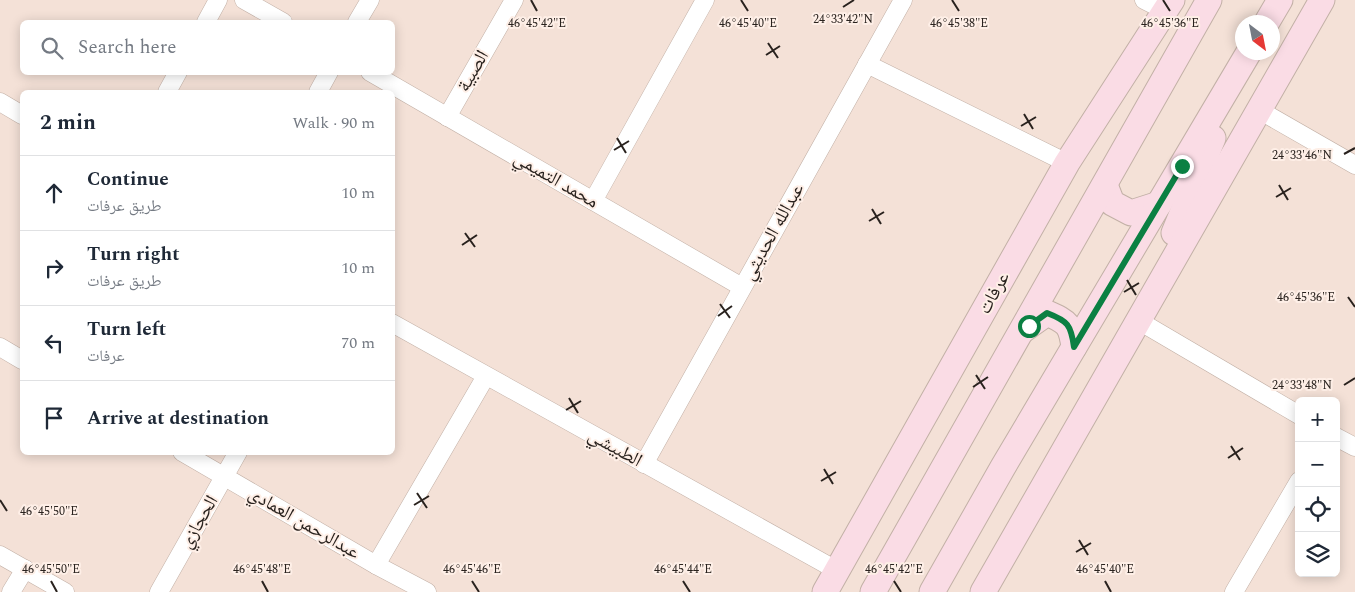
<!DOCTYPE html>
<html lang="en">
<head>
<meta charset="utf-8">
<style>
  :root { --surface:#fff; --page:#f6f6f7; --text:#1f2937; --muted:#747a83; --line:#e0e1e3 }
  body { margin:0; font-family:Spectral,"Noto Naskh Arabic",serif; background:var(--page); color:var(--text) }
  .controls { position:absolute; right:15px; bottom:15px; display:grid; overflow:hidden; border-radius:8px; box-shadow:0 2px 12px #0003 }
  .controls button { width:45px; height:45px; display:grid; place-items:center; padding:0; border:0; border-bottom:1px solid var(--line); background:var(--surface); color:var(--text); font:25px sans-serif }
  .compass { position:absolute; left:1235px; top:15px; width:45px; height:45px; border-radius:50%; background:var(--surface); box-shadow:0 2px 12px #0003; rotate:148deg }
  .stop { position:absolute; width:15px; height:15px; margin:-11px; border:4px solid #0b8043; border-radius:50%; background:#fff }
  .stop.end { background:#0b8043; border-color:#fff; box-shadow:0 1px 5px #0008 }
  .list { margin:0; padding:0; list-style:none }
  h2 { display:flex; justify-content:space-between; align-items:center; height:65px; margin:0; padding:0 20px; font-size:21px }
  h2 small { font-size:16px; font-weight:400; color:var(--muted) }
  .list li { display:grid; grid-template-columns:32px 1fr auto; gap:15px; align-items:center; box-sizing:border-box; height:75px; padding:0 20px; border-top:1px solid var(--line) }
  .list b { display:block; font-size:19px; white-space:nowrap }
  .list p { margin:0; font-size:16px; white-space:nowrap; color:var(--muted) }
  .list em { font-size:16px; font-style:normal; color:var(--muted) }
  .icon { flex:none; width:28px; height:28px; fill:none; stroke:currentColor; stroke-width:2; stroke-linecap:round; stroke-linejoin:round }
  .map { position:relative; flex:none; width:1355px; height:592px; overflow:hidden }
  .search { position:absolute; background:var(--surface); box-shadow:0 2px 12px #0003; left:20px; top:20px; width:375px; height:55px; display:flex; align-items:center; gap:12px; box-sizing:border-box; padding:0 18px; border-radius:8px; color:var(--muted); font-size:19px }
  .panel { position:absolute; background:var(--surface); box-shadow:0 2px 12px #0003; left:20px; top:90px; width:375px; height:365px; border-radius:8px }
  .map>svg:first-child { display:block }
</style>
</head>
<body>
<div class="map">
<svg width="1355" height="592" viewBox="0 0 1355 592">
  <rect width="100%" height="100%" fill="#f4e1d7"/>
  <g fill="none" stroke-linecap="round" stroke-linejoin="round">
    <defs>
      <g id="street">
        <polyline points="244,0 283,22"/>
        <polyline points="1144,0 1164,10"/>
        <polyline points="206,22 218,0"/>
        <polyline points="357,22 370,0"/>
        <polyline points="867,64 1067,163"/>
        <polyline points="370,72 742,287"/>
        <polyline points="167,92 178,72"/>
        <polyline points="318,92 329,72"/>
        <polyline points="0,102 22,115"/>
        <polyline points="1259,110 1355,165"/>
        <polyline points="447,117 514,0"/>
        <polyline points="593,201 705,0"/>
        <polyline points="1139,321 1299,415"/>
        <polyline points="392,323 838,571"/>
        <polyline points="0,347 22,360"/>
        <polyline points="1336,437 1355,447"/>
        <polyline points="182,452 376,565 427,592"/>
        <polyline points="644,464 903,0"/>
        <polyline points="0,555 65,592"/>
        <polyline points="376,565 486,376"/>
        <polyline points="11,592 25,569"/>
        <polyline points="159,592 238,452"/>
        <polyline points="1234,592 1299,481"/>
      </g>
      <g id="secondary">
        <polyline points="1267,22 1280,0"/>
        <polyline points="1105,185 1112,203 1131,213 1159,204"/>
        <polyline points="1174,233 1213,138"/>
        <path d="M1023 330 1047 313C1068 322 1071 325 1074 347"/>
        <polyline points="825,592 1067,163 1172,0"/>
        <polyline points="873,592 1209,0"/>
        <polyline points="932,592 1003,467 1249,52"/>
        <polyline points="983,592 1322,0"/>
      </g>
    </defs>
    <use href="#street" stroke="#c2b0a6" stroke-width="19"/>
    <use href="#secondary" stroke="#c2b0a6" stroke-width="27"/>
    <use href="#street" stroke="#fff" stroke-width="18"/>
    <use href="#secondary" stroke="#fadce5" stroke-width="25"/>
  </g>
  <g fill="none" stroke-linecap="round" stroke-linejoin="round">
    <path stroke="#0b8043" stroke-width="6" d="M1029 326 1047 313C1068 321 1071 325 1074 347L1182 166"/>
  </g>
  <path fill="none" stroke="#29221e" stroke-width="2" d="M531 0 537 11M741 0 748 11M952 0 959 11M1163 0 1170 11M843 7 854 0M768 43 778 58M766 55 780 46M1024 114 1033 129M1021 126 1036 117M617 138 626 153M614 150 629 141M1344 154 1355 148M1279 185 1288 200M1276 197 1291 188M872 209 881 224M869 221 884 212M465 233 475 247M462 245 477 235M1127 280 1136 295M1124 292 1139 283M1348 297 1355 307M720 304 730 318M718 316 732 306M976 375 985 389M1344 385 1355 378M973 387 988 377M569 398 578 413M566 410 581 401M1231 446 1240 460M1228 458 1243 448M824 469 833 484M821 481 836 472M417 493 427 508M0 500 7 511M414 505 429 496M1079 540 1088 555M1076 552 1091 543M51 581 57 592M262 581 268 592M472 581 479 592M683 581 690 592M894 581 901 592M1105 581 1111 592"/>
  <g text-anchor="middle" dominant-baseline="central" stroke-width="4" stroke-linejoin="round" paint-order="stroke">
    <g font-size="19" fill="#29221e" stroke="#feefe7">
      <text transform="translate(473 71) rotate(-60)">الصبية</text>
      <text transform="translate(556 180) rotate(30)">محمد التميمي</text>
      <text transform="translate(773 232) rotate(-61)">عبدالله الحديثي</text>
      <text transform="translate(994 293) rotate(-61)">عرفات</text>
      <text transform="translate(615 448) rotate(29)">الطبيشي</text>
      <text transform="translate(199 522) rotate(-60)">الحجازي</text>
      <text transform="translate(304 523) rotate(30)">عبدالرحمن العمادي</text>
    </g>
  </g>
  <g font-size="12" text-anchor="middle" fill="#29221e" stroke="#feefe7" stroke-width="4" stroke-linejoin="round" paint-order="stroke">
    <text x="843" y="23">24°33'42"N</text>
    <text x="537" y="27">46°45'42"E</text>
    <text x="959" y="27">46°45'38"E</text>
    <text x="748" y="27">46°45'40"E</text>
    <text x="1170" y="27">46°45'36"E</text>
    <text x="1302" y="159">24°33'46"N</text>
    <text x="1306" y="301">46°45'36"E</text>
    <text x="1302" y="389">24°33'48"N</text>
    <text x="49" y="515">46°45'50"E</text>
    <text x="51" y="573">46°45'50"E</text>
    <text x="262" y="573">46°45'48"E</text>
    <text x="472" y="573">46°45'46"E</text>
    <text x="683" y="573">46°45'44"E</text>
    <text x="894" y="573">46°45'42"E</text>
    <text x="1105" y="573">46°45'40"E</text>
  </g>
</svg>
<div class="controls">
<button>+</button>
<button>−</button>
<button><svg class="icon" aria-label="locate" viewBox="0 0 24 24"><circle cx="12" cy="12" r="6"/><path d="M12 2v4M12 18v4M2 12h4M18 12h4"/></svg></button>
<button><svg class="icon" aria-label="layers" viewBox="0 0 24 24"><path d="M12 4l9 5-9 5-9-5zM3 14l9 5 9-5"/></svg></button>
</div>
<svg class="compass" viewBox="-18 -18 36 36"><path d="M0-13l5 13h-10z" fill="#e53935"/><path d="M0 13l5-13h-10z" fill="#747a83"/></svg>
<div class="stop" style="left:1029px;top:326px"></div>
<div class="stop end" style="left:1182px;top:166px"></div>
<div class="search"><svg class="icon" aria-label="search" viewBox="0 0 24 24"><circle cx="10" cy="10" r="6"/><path d="M15 15l6 6"/></svg>Search here</div>
<section class="panel">
<h2>2 min<small>Walk · 90 m</small></h2>
<ul class="list">
<li><svg class="icon" aria-label="ahead" viewBox="0 0 24 24"><path d="M12 20V5M6 11l6-6 6 6"/></svg><div><b>Continue</b><p>طريق عرفات</p></div><em>10 m</em></li>
<li><svg class="icon" aria-label="right" viewBox="0 0 24 24"><path d="M7 20v-9h11M14 6l5 5-5 5"/></svg><div><b>Turn right</b><p>طريق عرفات</p></div><em>10 m</em></li>
<li><svg class="icon" aria-label="left" viewBox="0 0 24 24"><path d="M17 20v-9H6M10 6l-5 5 5 5"/></svg><div><b>Turn left</b><p>عرفات</p></div><em>70 m</em></li>
<li><svg class="icon" aria-label="arrive" viewBox="0 0 24 24"><path d="M6 21V4h12l-3 4 3 4H6"/></svg><div><b>Arrive at destination</b></div></li>
</ul>
</section>
</div>
</body>
</html>
